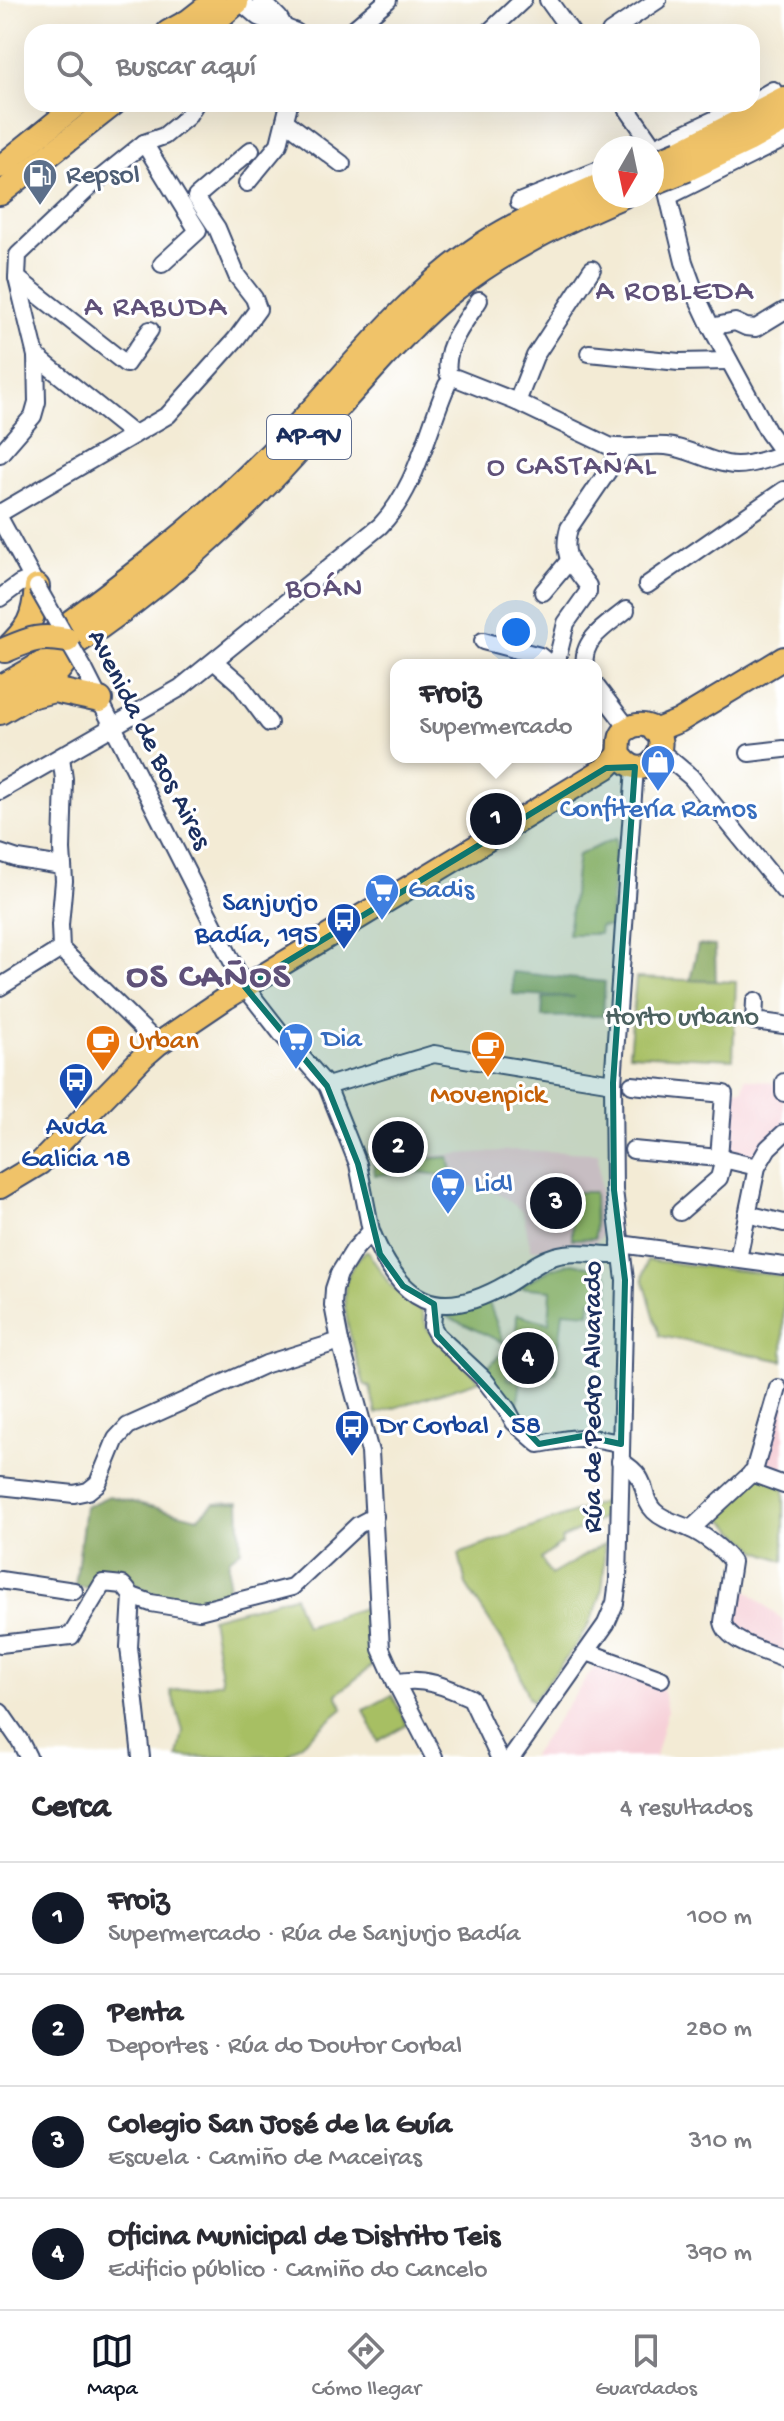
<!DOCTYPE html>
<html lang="es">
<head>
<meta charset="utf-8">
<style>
  :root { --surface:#fff; --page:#f2f2f3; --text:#2b2b33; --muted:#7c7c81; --line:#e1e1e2; --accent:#111827 }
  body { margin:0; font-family:"Gochi Hand",sans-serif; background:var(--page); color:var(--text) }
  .compass { position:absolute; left:592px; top:136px; width:72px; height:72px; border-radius:50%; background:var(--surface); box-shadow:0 8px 32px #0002; rotate:189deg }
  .you { position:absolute; left:516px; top:632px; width:28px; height:28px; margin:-20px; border:6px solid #fff; border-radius:50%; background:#1a73e8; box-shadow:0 0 0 12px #1a73e833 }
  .badge { display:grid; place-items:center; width:52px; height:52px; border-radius:50%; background:var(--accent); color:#fff; font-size:26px; font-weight:700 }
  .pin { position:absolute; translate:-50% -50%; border:4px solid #fff; box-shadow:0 2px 8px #0006 }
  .popup { position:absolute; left:390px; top:659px; width:212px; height:104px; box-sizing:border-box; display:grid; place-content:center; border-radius:16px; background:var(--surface); filter:drop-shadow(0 2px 6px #0005); font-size:26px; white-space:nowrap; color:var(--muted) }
  .popup b { font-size:30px; color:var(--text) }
  .popup::after { content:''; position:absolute; left:50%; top:100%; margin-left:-16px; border:16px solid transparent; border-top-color:var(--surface) }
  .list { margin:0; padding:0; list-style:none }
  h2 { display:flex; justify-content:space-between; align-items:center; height:104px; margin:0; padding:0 32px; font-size:34px }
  h2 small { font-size:26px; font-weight:400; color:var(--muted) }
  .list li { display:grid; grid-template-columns:52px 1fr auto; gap:24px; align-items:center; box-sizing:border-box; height:112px; padding:0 32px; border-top:2px solid var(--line) }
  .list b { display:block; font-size:30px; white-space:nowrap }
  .list p { margin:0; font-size:26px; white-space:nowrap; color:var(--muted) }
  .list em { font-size:26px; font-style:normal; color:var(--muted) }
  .icon { flex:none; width:44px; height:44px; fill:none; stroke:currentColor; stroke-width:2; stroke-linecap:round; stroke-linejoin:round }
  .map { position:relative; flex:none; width:784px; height:1757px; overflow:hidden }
  .search { position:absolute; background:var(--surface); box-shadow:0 8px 32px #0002; left:24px; right:24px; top:24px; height:88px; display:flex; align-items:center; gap:20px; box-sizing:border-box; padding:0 28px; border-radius:24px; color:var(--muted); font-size:30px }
  .sheet { height:552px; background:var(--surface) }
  nav { display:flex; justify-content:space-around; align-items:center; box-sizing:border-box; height:112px; border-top:2px solid var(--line); background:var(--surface); font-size:22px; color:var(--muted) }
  nav a { display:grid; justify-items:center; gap:4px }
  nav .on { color:var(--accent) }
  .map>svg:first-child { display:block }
</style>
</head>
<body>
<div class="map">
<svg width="784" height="1757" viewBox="0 0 784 1757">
  <rect width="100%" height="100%" fill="#fff"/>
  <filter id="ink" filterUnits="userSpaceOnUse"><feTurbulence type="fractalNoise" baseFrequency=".0125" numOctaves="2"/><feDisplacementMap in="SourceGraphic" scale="16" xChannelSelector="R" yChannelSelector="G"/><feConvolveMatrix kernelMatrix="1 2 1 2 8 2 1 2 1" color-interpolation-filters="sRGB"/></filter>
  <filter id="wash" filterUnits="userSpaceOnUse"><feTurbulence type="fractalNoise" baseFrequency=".006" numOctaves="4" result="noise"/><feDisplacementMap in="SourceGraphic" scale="32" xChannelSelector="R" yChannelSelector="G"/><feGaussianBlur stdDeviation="1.8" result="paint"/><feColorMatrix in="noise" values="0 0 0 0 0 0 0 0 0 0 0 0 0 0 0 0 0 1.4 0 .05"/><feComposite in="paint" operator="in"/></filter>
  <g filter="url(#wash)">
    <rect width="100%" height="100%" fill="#f3ebd5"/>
    <g fill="#f6cfd7">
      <polygon points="745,1078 779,1084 784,1101 784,1129 776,1129 754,1159 727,1152 732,1089 743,1090"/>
      <polygon points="515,1150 598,1153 603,1229 600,1238 593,1244 531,1250 523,1212 500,1194 419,1173 375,1175 372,1160"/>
      <polygon points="784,1394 784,1481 759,1471"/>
      <polygon points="736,1580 784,1622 784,1654 731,1631 732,1586"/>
      <polygon points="595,1666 662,1687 667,1711 655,1757 531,1757"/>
    </g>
    <g fill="#a7bf64" stroke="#617761" stroke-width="2">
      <polygon points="616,838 610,927 600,926 599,934 568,934 578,855"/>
      <polygon points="636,978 736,982 733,1059 629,1054"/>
      <polygon points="449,1157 453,1177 419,1172 375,1175 374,1163"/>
      <polygon points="572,1192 594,1192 595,1238 572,1239"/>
      <path d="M364 1252H368L390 1285 422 1311 427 1328 480 1380 376 1414 370 1387 364 1384C356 1354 338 1308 347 1278 350 1268 357 1260 364 1252Z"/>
      <polygon points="647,1260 784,1276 783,1361 660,1336 643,1278"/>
      <polygon points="572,1263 603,1269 609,1278 609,1301 591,1300 589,1313 563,1311 556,1373 544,1372 542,1341 516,1342 517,1314 549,1323 551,1290 518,1287 553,1268"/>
      <polygon points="489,1303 504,1343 446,1316"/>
      <polygon points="505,1351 508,1379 521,1380 517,1410 485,1369"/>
      <polygon points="759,1471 784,1485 784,1561 758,1551 715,1512"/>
      <path d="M605 1501 604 1518 561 1539 562 1543 541 1559 551 1575 604 1544C604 1563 605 1583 599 1601 588 1636 555 1671 533 1701L528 1697 516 1662 466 1585 459 1554Z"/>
      <polygon points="294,1596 305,1626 367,1607 368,1642 373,1665 337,1694 343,1709 285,1757 178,1757 183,1731 171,1691 222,1682 211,1618"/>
      <polygon points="392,1695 407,1725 378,1741 364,1710"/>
    </g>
    <g fill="#85a65a" stroke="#506a5c" stroke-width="2">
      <polygon points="698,945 715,946 716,981 690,980"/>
      <polygon points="512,972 605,982 603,1016 542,1017 543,998 575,997 513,994"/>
      <path d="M109 1496 198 1518 214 1503 239 1502 241 1550 229 1559 228 1594C219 1596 210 1600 202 1601 182 1604 141 1593 128 1578L103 1575 87 1588 75 1586 85 1507Z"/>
    </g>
  </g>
  <g filter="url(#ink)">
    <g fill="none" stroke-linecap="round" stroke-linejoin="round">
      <defs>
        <g id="minor">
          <polyline points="261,0 279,18 283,25"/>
          <polyline points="548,0 571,32"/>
          <polyline points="244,5 258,17 296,32"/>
          <polyline points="350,32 388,0"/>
          <polyline points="489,32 523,0"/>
          <polyline points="610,32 658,0"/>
          <polyline points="752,102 773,90"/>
          <polyline points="624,104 649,140 662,171 684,262 696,295 711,327 768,432 784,454"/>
          <polyline points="285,121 342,164"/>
          <polyline points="144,143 198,231 162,264"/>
          <polyline points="652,148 748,104"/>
          <polyline points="247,183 279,144 289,104"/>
          <polyline points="669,196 784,139"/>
          <polyline points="519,202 604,168"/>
          <polyline points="17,278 126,364 150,330"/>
          <polyline points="711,327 735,322 746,327 756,328 784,311"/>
          <polyline points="589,353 679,362 729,361"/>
          <polyline points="36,356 134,435"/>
          <path d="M448 373C444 345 465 323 479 300"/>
          <path d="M456 378 517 402 609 446C628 450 646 444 666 446 688 448 705 460 727 464 745 468 766 459 783 454"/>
          <polyline points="517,402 535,356 592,269"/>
          <polyline points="0,454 33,416 37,402 36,356 17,278 18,255 92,185 144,143 164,136 187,117 195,104"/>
          <polyline points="0,513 168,415 236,339 258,309 254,298 237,276 217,228 196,197 251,150"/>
          <polyline points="0,519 37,587"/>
          <polyline points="647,585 784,490"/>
          <polyline points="543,592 569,561"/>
          <polyline points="0,598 19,584 31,579"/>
          <polyline points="483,641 540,656 551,665"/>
          <path d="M558 656 566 623 588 592V586C572 564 561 557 569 528L623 449"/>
          <polyline points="214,661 239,683 269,723"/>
          <path d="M585 665C581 639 608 625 626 610"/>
          <polyline points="84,669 245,987 284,1037 327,1086 358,1164 371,1231 354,1250 339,1274 334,1289 333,1305 340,1341 370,1452 381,1649 396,1683 434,1757"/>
          <polyline points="596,686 628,728"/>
          <polyline points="660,751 691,777 784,891"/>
          <polyline points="749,753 784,749"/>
          <polyline points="61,757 64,779 62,850 64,881 60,925 61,949 158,1044"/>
          <path d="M0 791 180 688 380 526C417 488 426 433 447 385"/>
          <polyline points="0,853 18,859 62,866"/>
          <polyline points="0,987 61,949"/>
          <polyline points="755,1001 754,1021 784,1025"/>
          <polyline points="784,1082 784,1093"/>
          <polyline points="632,1085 724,1094 719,1158"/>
          <polyline points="327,1086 434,1054 613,1083"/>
          <polyline points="633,1150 719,1158 757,1167"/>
          <polyline points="680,1212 719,1178 724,1159"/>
          <polyline points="747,1214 784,1223"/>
          <path d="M371 1231C401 1302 436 1325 507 1284 523 1275 537 1261 555 1256 576 1250 600 1256 622 1255"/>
          <polyline points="620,1244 784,1266"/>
          <polyline points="738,1259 757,1167 768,1148 784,1133"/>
          <path d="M434 1304 432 1326 437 1335 483 1378 507 1409 514 1422 539 1444C572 1438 587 1434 621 1444"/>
          <path d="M620 1461C653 1480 638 1495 654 1511 663 1520 677 1523 688 1528 703 1534 723 1549 732 1562L723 1622C727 1643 766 1651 784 1659"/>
          <polyline points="751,1473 784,1485"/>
          <polyline points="0,1486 74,1494 88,1491 98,1483 116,1439 128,1426 266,1364 340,1341"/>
          <polyline points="691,1529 754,1471 778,1388"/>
          <polyline points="0,1580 74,1591"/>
          <polyline points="132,1596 129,1647 141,1757"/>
          <polyline points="0,1644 71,1636 103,1583 123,1585 132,1596 151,1603 199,1611 292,1587 358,1525 375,1516"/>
          <polyline points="587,1652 661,1679"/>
          <path d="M396 1683C422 1676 447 1687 471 1698L499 1757"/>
          <polyline points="0,1712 20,1741 28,1757"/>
          <polyline points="512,1757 606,1624 615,1603 618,1581 625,1280 614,1190 613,1083 635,767"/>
        </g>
        <g id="major">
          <polyline points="168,32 188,21 215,0"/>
          <polyline points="203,32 237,3"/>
          <polyline points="0,167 78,104"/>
          <polyline points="0,194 114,104"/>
          <polyline points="654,731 679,721 784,658"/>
          <path d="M0 1187 40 1163 143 1057 158 1044 226 998 606 768C610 764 617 758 619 753 621 744 617 737 626 730 631 726 637 724 644 725 682 732 646 796 619 753"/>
        </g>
        <g id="highway">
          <polyline points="679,153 784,99"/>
          <polyline points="687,169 748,140 784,120"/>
          <path d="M44 642C121 586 196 529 264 461 338 389 397 301 484 244 522 220 563 202 604 184"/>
          <path d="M6 650C29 628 34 620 37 587"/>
          <path d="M0 688C104 632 200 555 281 469 315 432 349 394 383 357 405 334 428 309 453 290 505 249 562 222 622 196"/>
          <polyline points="34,695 54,690 100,700"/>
          <path d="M0 712C29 696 56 681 71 651"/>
        </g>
      </defs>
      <use href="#minor" stroke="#3b4b70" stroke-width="20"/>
      <use href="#major" stroke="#3b4b70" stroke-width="26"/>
      <use href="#highway" stroke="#3b4b70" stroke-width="28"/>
      <use href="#minor" stroke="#fff" stroke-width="16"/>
      <use href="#major" stroke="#f0c369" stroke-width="22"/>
      <use href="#highway" stroke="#f0c369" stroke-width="24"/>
      <defs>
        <polyline id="minor-bridge" points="37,587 84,669"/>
        <g id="highway-bridge">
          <polyline points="652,164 679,153"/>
          <polyline points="652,183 687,169"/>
          <path d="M5 650C31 639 39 635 67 640"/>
        </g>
      </defs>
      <use href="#minor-bridge" stroke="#3b4b70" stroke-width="20" stroke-linecap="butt"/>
      <use href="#highway-bridge" stroke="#3b4b70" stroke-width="28" stroke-linecap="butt"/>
      <use href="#minor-bridge" stroke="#fff" stroke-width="16"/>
      <use href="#highway-bridge" stroke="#f0c369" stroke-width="24"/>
    </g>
  </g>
  <path fill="#0f766e" fill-opacity="0.2" stroke="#0f766e" stroke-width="6" stroke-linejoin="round" d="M635 767 613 1083 614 1190 625 1280 621 1444 583 1436 539 1444 437 1335 434 1304 403 1286 380 1254 358 1164 327 1086 245 987 606 768Z"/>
  <defs>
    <symbol id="fuel-pin" viewBox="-11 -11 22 30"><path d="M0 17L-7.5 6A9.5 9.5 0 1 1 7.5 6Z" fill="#5c6f8a" stroke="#fff"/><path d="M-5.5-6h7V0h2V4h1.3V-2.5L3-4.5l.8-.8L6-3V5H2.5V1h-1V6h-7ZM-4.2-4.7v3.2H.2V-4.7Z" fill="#fff"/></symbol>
    <symbol id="shop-pin" viewBox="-11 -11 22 30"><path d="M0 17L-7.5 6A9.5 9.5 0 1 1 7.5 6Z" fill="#3f7fe0" stroke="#fff"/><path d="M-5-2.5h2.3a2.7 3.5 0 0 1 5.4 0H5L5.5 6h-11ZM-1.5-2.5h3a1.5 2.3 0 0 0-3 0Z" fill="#fff"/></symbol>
    <symbol id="supermarket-pin" viewBox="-11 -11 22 30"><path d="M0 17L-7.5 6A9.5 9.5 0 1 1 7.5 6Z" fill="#3f7fe0" stroke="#fff"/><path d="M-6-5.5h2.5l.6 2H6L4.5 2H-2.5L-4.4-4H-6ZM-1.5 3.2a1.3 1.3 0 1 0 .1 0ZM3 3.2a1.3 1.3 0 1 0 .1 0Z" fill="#fff"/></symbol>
    <symbol id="bus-pin" viewBox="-11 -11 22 30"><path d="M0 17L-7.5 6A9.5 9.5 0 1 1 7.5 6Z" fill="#1a4fb4" stroke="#fff"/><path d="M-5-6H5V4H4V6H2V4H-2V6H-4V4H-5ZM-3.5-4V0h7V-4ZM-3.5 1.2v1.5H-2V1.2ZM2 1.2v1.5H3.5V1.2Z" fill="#fff"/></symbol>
    <symbol id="cafe-pin" viewBox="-11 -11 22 30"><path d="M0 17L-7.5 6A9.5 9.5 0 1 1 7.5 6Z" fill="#e8710a" stroke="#fff"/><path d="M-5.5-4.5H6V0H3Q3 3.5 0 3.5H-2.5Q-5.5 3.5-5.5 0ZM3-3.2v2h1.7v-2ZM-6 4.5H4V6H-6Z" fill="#fff"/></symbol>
  </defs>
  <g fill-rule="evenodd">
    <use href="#fuel-pin" x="20" y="156" width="40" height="54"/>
    <use href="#shop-pin" x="638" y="742" width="40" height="54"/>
    <use href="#supermarket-pin" x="362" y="871" width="40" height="54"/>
    <use href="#bus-pin" x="324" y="900" width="40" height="54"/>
    <use href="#supermarket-pin" x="276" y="1020" width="40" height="54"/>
    <use href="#cafe-pin" x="83" y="1022" width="40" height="54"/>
    <use href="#cafe-pin" x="468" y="1028" width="40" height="54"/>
    <use href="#bus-pin" x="56" y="1060" width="40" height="54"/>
    <use href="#supermarket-pin" x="428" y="1165" width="40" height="54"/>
    <use href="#bus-pin" x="332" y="1407" width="40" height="54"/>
  </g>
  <g text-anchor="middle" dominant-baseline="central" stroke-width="6" stroke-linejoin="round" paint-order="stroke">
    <rect fill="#fff" stroke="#5f6d8e" stroke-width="2" x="267" y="415" width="84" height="44" rx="6"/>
    <g font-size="26" font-weight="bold" fill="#1b2f5e">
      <text x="309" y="437">AP-9V</text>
    </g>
    <g font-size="28" fill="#4e5e75" stroke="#fff" text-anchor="start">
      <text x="66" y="176">Repsol</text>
    </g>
    <g font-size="28" fill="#1b2f5e" stroke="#fff">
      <text transform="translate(148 740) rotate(63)">Avenida de Bos Aires</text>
      <text transform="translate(594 1397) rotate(-90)">Rúa de Pedro Alvarado</text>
    </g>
    <g font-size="28" fill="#366cbe" stroke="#fff" text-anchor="start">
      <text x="658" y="810" text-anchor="middle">Confitería Ramos</text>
      <text x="408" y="891">Gadis</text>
      <text x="322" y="1040">Dia</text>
      <text x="474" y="1185">Lidl</text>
    </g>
    <g font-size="28" fill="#164399" stroke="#fff" text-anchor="end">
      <text x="318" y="904">Sanjurjo<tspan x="318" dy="32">Badía, 195</tspan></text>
      <text x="76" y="1128" text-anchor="middle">Avda<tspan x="76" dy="32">Galicia 18</tspan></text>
      <text x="378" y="1427" text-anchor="start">Dr Corbal , 58</text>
    </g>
    <g font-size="28" fill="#4c6160" stroke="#fff">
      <text x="682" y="1018">Horto urbano</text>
    </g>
    <g font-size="28" fill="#c56008" stroke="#fff" text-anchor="start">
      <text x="129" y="1042">Urban</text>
      <text x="488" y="1096" text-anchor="middle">Movenpick</text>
    </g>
    <g font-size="30" letter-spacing="2" fill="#5f5179" stroke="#fff">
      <text x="675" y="293">A ROBLEDA</text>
      <text x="156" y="309">A RABUDA</text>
      <text x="572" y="468">O CASTAÑAL</text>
      <text x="325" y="590">BOÁN</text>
    </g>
    <g font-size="36" font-weight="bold" letter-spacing="2" fill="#5f5179" stroke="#fff">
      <text x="209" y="978">OS CAÑOS</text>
    </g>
  </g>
</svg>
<svg class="compass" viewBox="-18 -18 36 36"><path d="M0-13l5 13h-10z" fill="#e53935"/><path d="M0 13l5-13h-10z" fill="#7c7c81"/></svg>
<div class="you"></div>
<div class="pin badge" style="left:496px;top:819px">1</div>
<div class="popup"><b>Froiz</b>Supermercado</div>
<div class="pin badge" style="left:398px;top:1147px">2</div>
<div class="pin badge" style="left:556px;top:1203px">3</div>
<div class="pin badge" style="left:528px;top:1358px">4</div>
<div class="search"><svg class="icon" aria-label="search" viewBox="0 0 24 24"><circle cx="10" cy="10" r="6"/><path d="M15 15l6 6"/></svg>Buscar aquí</div>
</div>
<section class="sheet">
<h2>Cerca<small>4 resultados</small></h2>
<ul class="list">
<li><span class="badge">1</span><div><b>Froiz</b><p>Supermercado · Rúa de Sanjurjo Badía</p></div><em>100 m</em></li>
<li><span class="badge">2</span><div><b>Penta</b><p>Deportes · Rúa do Doutor Corbal</p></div><em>280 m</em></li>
<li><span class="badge">3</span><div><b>Colegio San José de la Guía</b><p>Escuela · Camiño de Maceiras</p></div><em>310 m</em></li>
<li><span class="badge">4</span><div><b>Oficina Municipal de Distrito Teis</b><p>Edificio público · Camiño do Cancelo</p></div><em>390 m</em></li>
</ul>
</section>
<nav>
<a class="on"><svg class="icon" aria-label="map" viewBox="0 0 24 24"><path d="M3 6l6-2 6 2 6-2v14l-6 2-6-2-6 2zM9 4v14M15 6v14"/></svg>Mapa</a>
<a><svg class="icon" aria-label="directions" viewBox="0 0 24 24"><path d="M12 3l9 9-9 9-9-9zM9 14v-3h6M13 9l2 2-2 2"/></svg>Cómo llegar</a>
<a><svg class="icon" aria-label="saved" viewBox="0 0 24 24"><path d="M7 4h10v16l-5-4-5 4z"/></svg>Guardados</a>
</nav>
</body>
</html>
